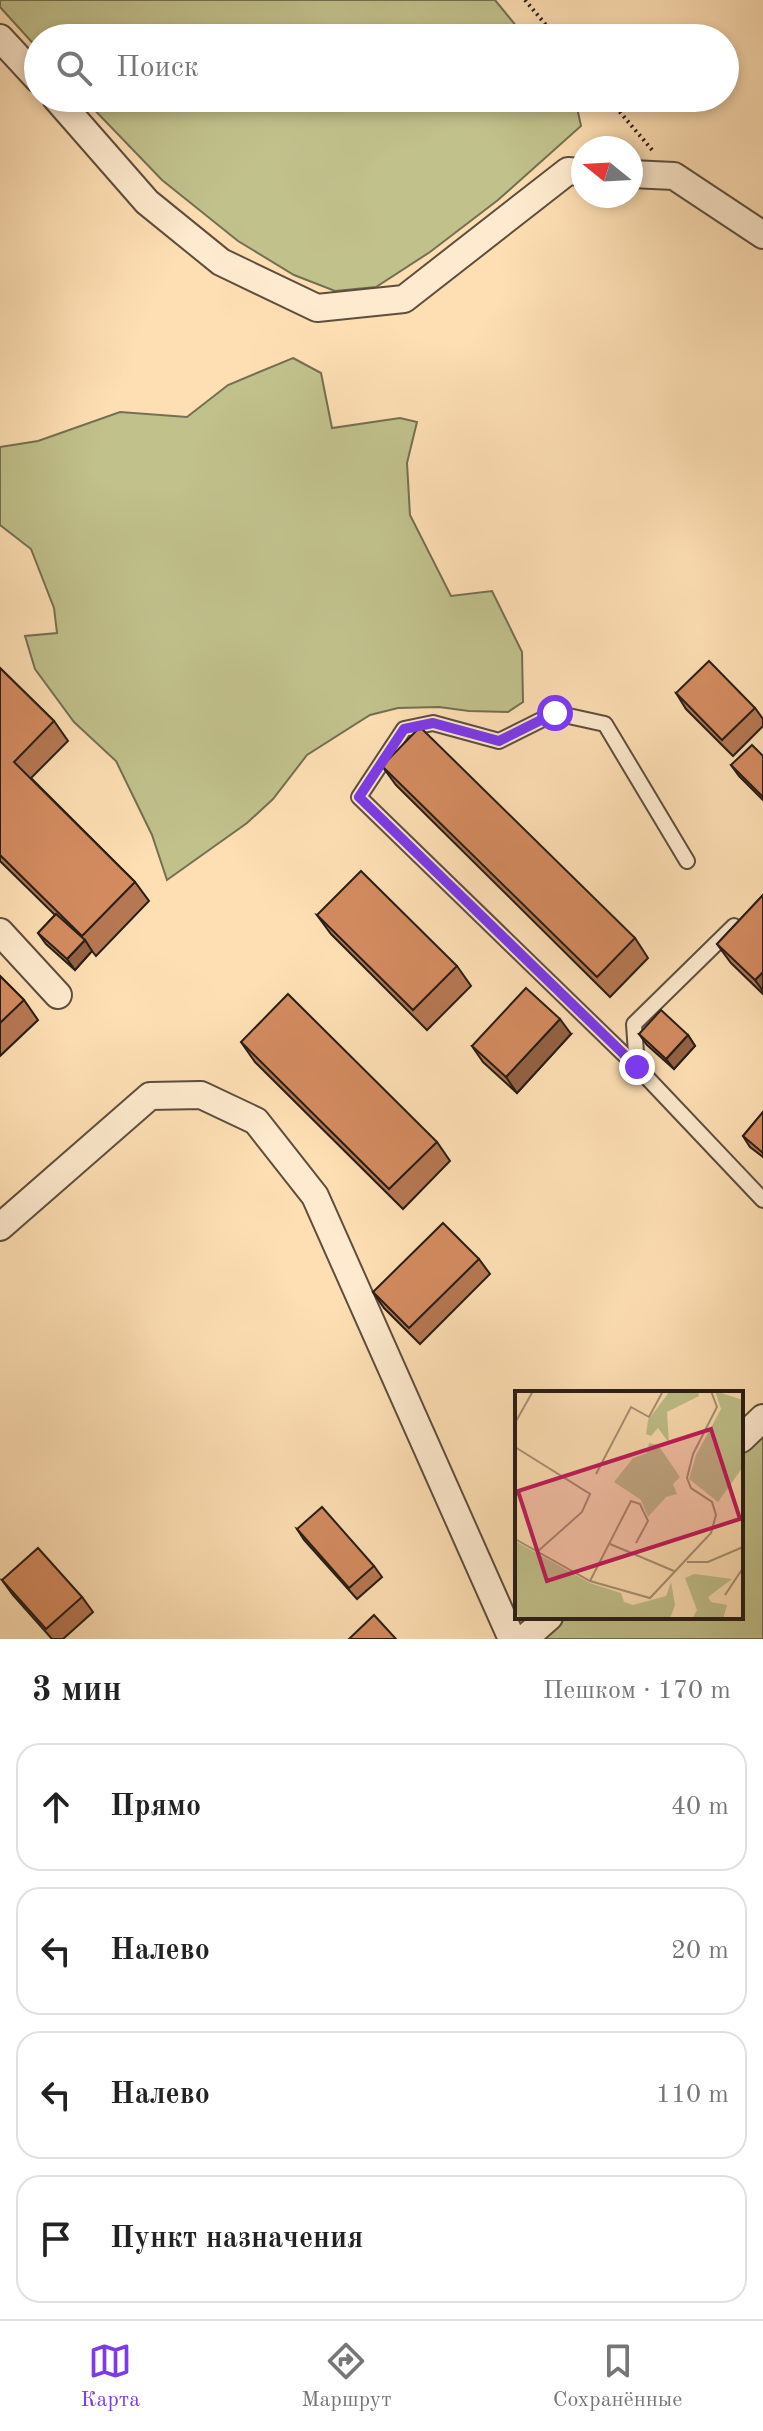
<!DOCTYPE html>
<html lang="ru">
<head>
<meta charset="utf-8">
<style>
  :root { --surface:#fff; --page:#f2f2f2; --text:#222; --muted:#767676; --line:#e0e0e0; --accent:#7c3aed }
  body { margin:0; font-family:"Old Standard TT",serif; background:var(--page); color:var(--text) }
  .compass { position:absolute; left:571px; top:136px; width:72px; height:72px; border-radius:50%; background:var(--surface); box-shadow:0 4px 12px #0003; rotate:288deg }
  .stop { position:absolute; width:24px; height:24px; margin:-18px; border:6px solid #7c3aed; border-radius:50%; background:#fff }
  .stop.end { background:#7c3aed; border-color:#fff; box-shadow:0 2px 8px #0008 }
  .list { margin:0; padding:0; list-style:none }
  h2 { display:flex; justify-content:space-between; align-items:center; height:104px; margin:0; padding:0 32px; font-size:34px }
  h2 small { font-size:26px; font-weight:400; color:var(--muted) }
  .list li { display:grid; grid-template-columns:52px 1fr auto; gap:24px; align-items:center; box-sizing:border-box; height:128px; margin:0 16px 16px; padding:0 16px; border:2px solid var(--line); border-radius:24px }
  .list b { display:block; font-size:30px; white-space:nowrap }
  .list em { font-size:26px; font-style:normal; color:var(--muted) }
  .icon { flex:none; width:44px; height:44px; fill:none; stroke:currentColor; stroke-width:2; stroke-linecap:round; stroke-linejoin:round }
  .map { position:relative; flex:none; width:763px; height:1639px; overflow:hidden }
  .search { position:absolute; background:var(--surface); box-shadow:0 4px 12px #0003; left:24px; right:24px; top:24px; height:88px; display:flex; align-items:center; gap:20px; box-sizing:border-box; padding:0 28px; border-radius:44px; color:var(--muted); font-size:30px }
  .sheet { height:680px; background:var(--surface) }
  nav { display:flex; justify-content:space-around; align-items:center; box-sizing:border-box; height:112px; border-top:2px solid var(--line); background:var(--surface); font-size:22px; color:var(--muted) }
  nav a { display:grid; justify-items:center; gap:4px }
  nav .on { color:var(--accent) }
  .map>svg:first-child { display:block }
</style>
</head>
<body>
<div class="map">
<svg width="763" height="1639" viewBox="0 0 763 1639">
  <rect width="100%" height="100%" fill="#fedfb4"/>
  <filter id="stains"><feTurbulence type="fractalNoise" baseFrequency=".0025" numOctaves="4"/><feColorMatrix values="0 0 0 0 .2 0 0 0 0 .09 0 0 0 0 .02 0 0 0 .5 -.17"/></filter>
  <radialGradient id="worn" r=".72"><stop offset=".6" stop-color="#630" stop-opacity="0"/><stop offset="1" stop-color="#630" stop-opacity=".3"/></radialGradient>
  <g fill="#c1c18c" stroke="#746f52" stroke-width="2">
    <polygon points="0,0 495,0 526,38 38,38 38,49 0,7"/>
    <polygon points="83,98 575,98 581,126 498,200 430,252 376,287 335,291 294,275 238,241 162,180"/>
    <polygon points="293,358 321,373 332,428 400,418 417,422 407,463 410,515 451,596 492,591 522,652 523,702 508,712 469,711 439,707 398,708 370,715 307,755 273,799 247,823 167,880 152,835 116,761 74,722 35,669 25,636 57,633 54,608 31,549 0,525 0,447 38,441 120,412 187,417 228,385"/>
    <polygon points="763,1432 763,1639 542,1639 566,1617 741,1617 741,1454"/>
  </g>
  <g fill="none" stroke-linecap="round" stroke-linejoin="round">
    <defs>
      <g id="service">
        <polyline points="687,861 605,724 555,713 499,741 433,723 404,729 359,797 637,1067 763,1200"/>
        <polyline points="637,1067 634,1024 734,926"/>
      </g>
      <g id="minor">
        <polyline points="0,38 38,79"/>
        <polyline points="56,98 147,202 221,262 317,308 404,299 568,171 583,172"/>
        <polyline points="631,174 674,176 763,235"/>
        <polyline points="0,932 58,995"/>
        <polyline points="0,1227 150,1096 201,1095 256,1121 315,1196 512,1639"/>
        <polyline points="741,1439 763,1418"/>
        <polyline points="524,1639 549,1617"/>
      </g>
    </defs>
    <use href="#service" stroke="#5e4e3e" stroke-width="18"/>
    <use href="#minor" stroke="#5e4e3e" stroke-width="30"/>
    <g stroke="#281d17" stroke-width="4" stroke-dasharray="2 4" stroke-linecap="butt">
      <polyline points="525,0 557,38"/>
      <polyline points="608,98 653,151"/>
    </g>
    <use href="#service" stroke="#feeace" stroke-width="14"/>
    <use href="#minor" stroke="#feeace" stroke-width="26"/>
  </g>
  <g fill="#b67853" stroke="#281d17" stroke-width="2">
    <polygon points="0,668 54,721 68,741 31,778 135,882 149,901 96,956 92,951 75,970 46,944 38,933 55,915 0,861"/>
    <polygon points="676,693 755,708 763,719 763,726 733,756 686,709"/>
    <polygon points="763,756 763,800 739,776 731,765"/>
    <polygon points="382,766 635,938 648,958 610,997 396,785"/>
    <polygon points="763,895 763,994 731,963 717,944"/>
    <polygon points="317,915 457,966 471,986 427,1030 331,934"/>
    <polygon points="0,976 24,1000 38,1020 0,1056"/>
    <polygon points="571,1034 517,1093 483,1062 472,1046"/>
    <polygon points="639,1034 688,1035 695,1046 674,1069 647,1045"/>
    <polygon points="241,1042 437,1142 450,1161 403,1209 255,1062"/>
    <polygon points="763,1112 763,1157 750,1147 743,1136"/>
    <polygon points="479,1259 490,1274 420,1344 384,1308 373,1292"/>
    <polygon points="297,1529 374,1566 382,1577 357,1599 304,1540"/>
    <polygon points="2,1580 82,1597 93,1612 63,1639 52,1639 13,1595"/>
  </g>
  <g fill="#946143" stroke="#281d17" stroke-width="2">
    <polygon points="85,940 92,951 75,970 67,959"/>
    <polygon points="763,972 763,991 755,980"/>
    <polygon points="560,1019 571,1034 517,1093 506,1077"/>
    <polygon points="688,1035 695,1046 674,1069 666,1059"/>
  </g>
  <g fill="#d48b60" stroke="#281d17" stroke-width="2">
    <polygon points="709,661 755,708 722,740 676,693"/>
    <polygon points="0,668 54,721 14,762 135,882 82,936 0,855"/>
    <polygon points="420,727 635,938 597,977 382,766"/>
    <polygon points="752,745 763,756 763,797 731,765"/>
    <polygon points="361,871 457,966 413,1010 317,915"/>
    <polygon points="763,895 763,972 755,980 717,944"/>
    <polygon points="56,914 85,940 67,959 38,933"/>
    <polygon points="0,976 24,1000 0,1023"/>
    <polygon points="526,988 560,1019 506,1077 472,1046"/>
    <polygon points="288,994 437,1142 389,1189 241,1042"/>
    <polygon points="661,1010 688,1035 666,1059 639,1034"/>
    <polygon points="763,1112 763,1153 743,1136"/>
    <polygon points="443,1223 479,1259 409,1328 373,1292"/>
    <polygon points="322,1507 374,1566 349,1588 297,1529"/>
    <polygon points="38,1548 82,1597 46,1629 2,1580"/>
    <polygon points="374,1615 396,1639 349,1639"/>
  </g>
  <g fill="none" stroke-linecap="round" stroke-linejoin="round">
    <polyline stroke="#7c3aed" stroke-width="10" points="555,713 499,741 433,723 404,729 359,797 637,1067"/>
  </g>
  <g transform="translate(515 1391)">
    <rect width="228" height="228" fill="#fedfb4"/>
    <path d="M155 0H183L184 5 152 21 154 52 143 37 136 45 131 43 133 29ZM200 0 228 9V76L203 111 174 88 181 64 206 18ZM134 52 143 54 165 86 158 93 162 103 151 106 133 126 126 109 99 91 118 67 132 62ZM0 150 75 192 106 202 109 211 118 214 151 205 156 191 160 214 155 228H5L0 220ZM179 183 217 188 193 206 196 211 212 214 208 228H177L182 219 170 187Z" fill="#c1c18c"/>
    <path fill="none" stroke="#a89175" stroke-width="2" d="M0 32 18 0M0 56 75 103 67 121 22 161M81 83 116 16 134 26 148 0M0 148 75 190 135 207 196 142 201 124 197 111 176 97 172 87 178 63 202 16 196 0M95 153 159 180M172 171H193L228 156M75 190 116 110 125 113 133 130 121 152M210 204 228 177"/>
    <path fill="#c2185b" fill-opacity="0.15" stroke="#c2185b" stroke-width="4" d="M196 38 225 128 32 190 3 100Z"/>
    <rect width="228" height="228" fill="none" stroke="#281d17" stroke-width="4"/>
  </g>
  <rect width="100%" height="100%" filter="url(#stains)"/>
  <rect width="100%" height="100%" fill="url(#worn)"/>
</svg>
<svg class="compass" viewBox="-18 -18 36 36"><path d="M0-13l5 13h-10z" fill="#e53935"/><path d="M0 13l5-13h-10z" fill="#767676"/></svg>
<div class="stop" style="left:555px;top:713px"></div>
<div class="stop end" style="left:637px;top:1067px"></div>
<div class="search"><svg class="icon" aria-label="search" viewBox="0 0 24 24"><circle cx="10" cy="10" r="6"/><path d="M15 15l6 6"/></svg>Поиск</div>
</div>
<section class="sheet">
<h2>3 мин<small>Пешком · 170 m</small></h2>
<ul class="list">
<li><svg class="icon" aria-label="ahead" viewBox="0 0 24 24"><path d="M12 20V5M6 11l6-6 6 6"/></svg><div><b>Прямо</b></div><em>40 m</em></li>
<li><svg class="icon" aria-label="left" viewBox="0 0 24 24"><path d="M17 20v-9H6M10 6l-5 5 5 5"/></svg><div><b>Налево</b></div><em>20 m</em></li>
<li><svg class="icon" aria-label="left" viewBox="0 0 24 24"><path d="M17 20v-9H6M10 6l-5 5 5 5"/></svg><div><b>Налево</b></div><em>110 m</em></li>
<li><svg class="icon" aria-label="arrive" viewBox="0 0 24 24"><path d="M6 21V4h12l-3 4 3 4H6"/></svg><div><b>Пункт назначения</b></div></li>
</ul>
</section>
<nav>
<a class="on"><svg class="icon" aria-label="map" viewBox="0 0 24 24"><path d="M3 6l6-2 6 2 6-2v14l-6 2-6-2-6 2zM9 4v14M15 6v14"/></svg>Карта</a>
<a><svg class="icon" aria-label="directions" viewBox="0 0 24 24"><path d="M12 3l9 9-9 9-9-9zM9 14v-3h6M13 9l2 2-2 2"/></svg>Маршрут</a>
<a><svg class="icon" aria-label="saved" viewBox="0 0 24 24"><path d="M7 4h10v16l-5-4-5 4z"/></svg>Сохранённые</a>
</nav>
</body>
</html>
